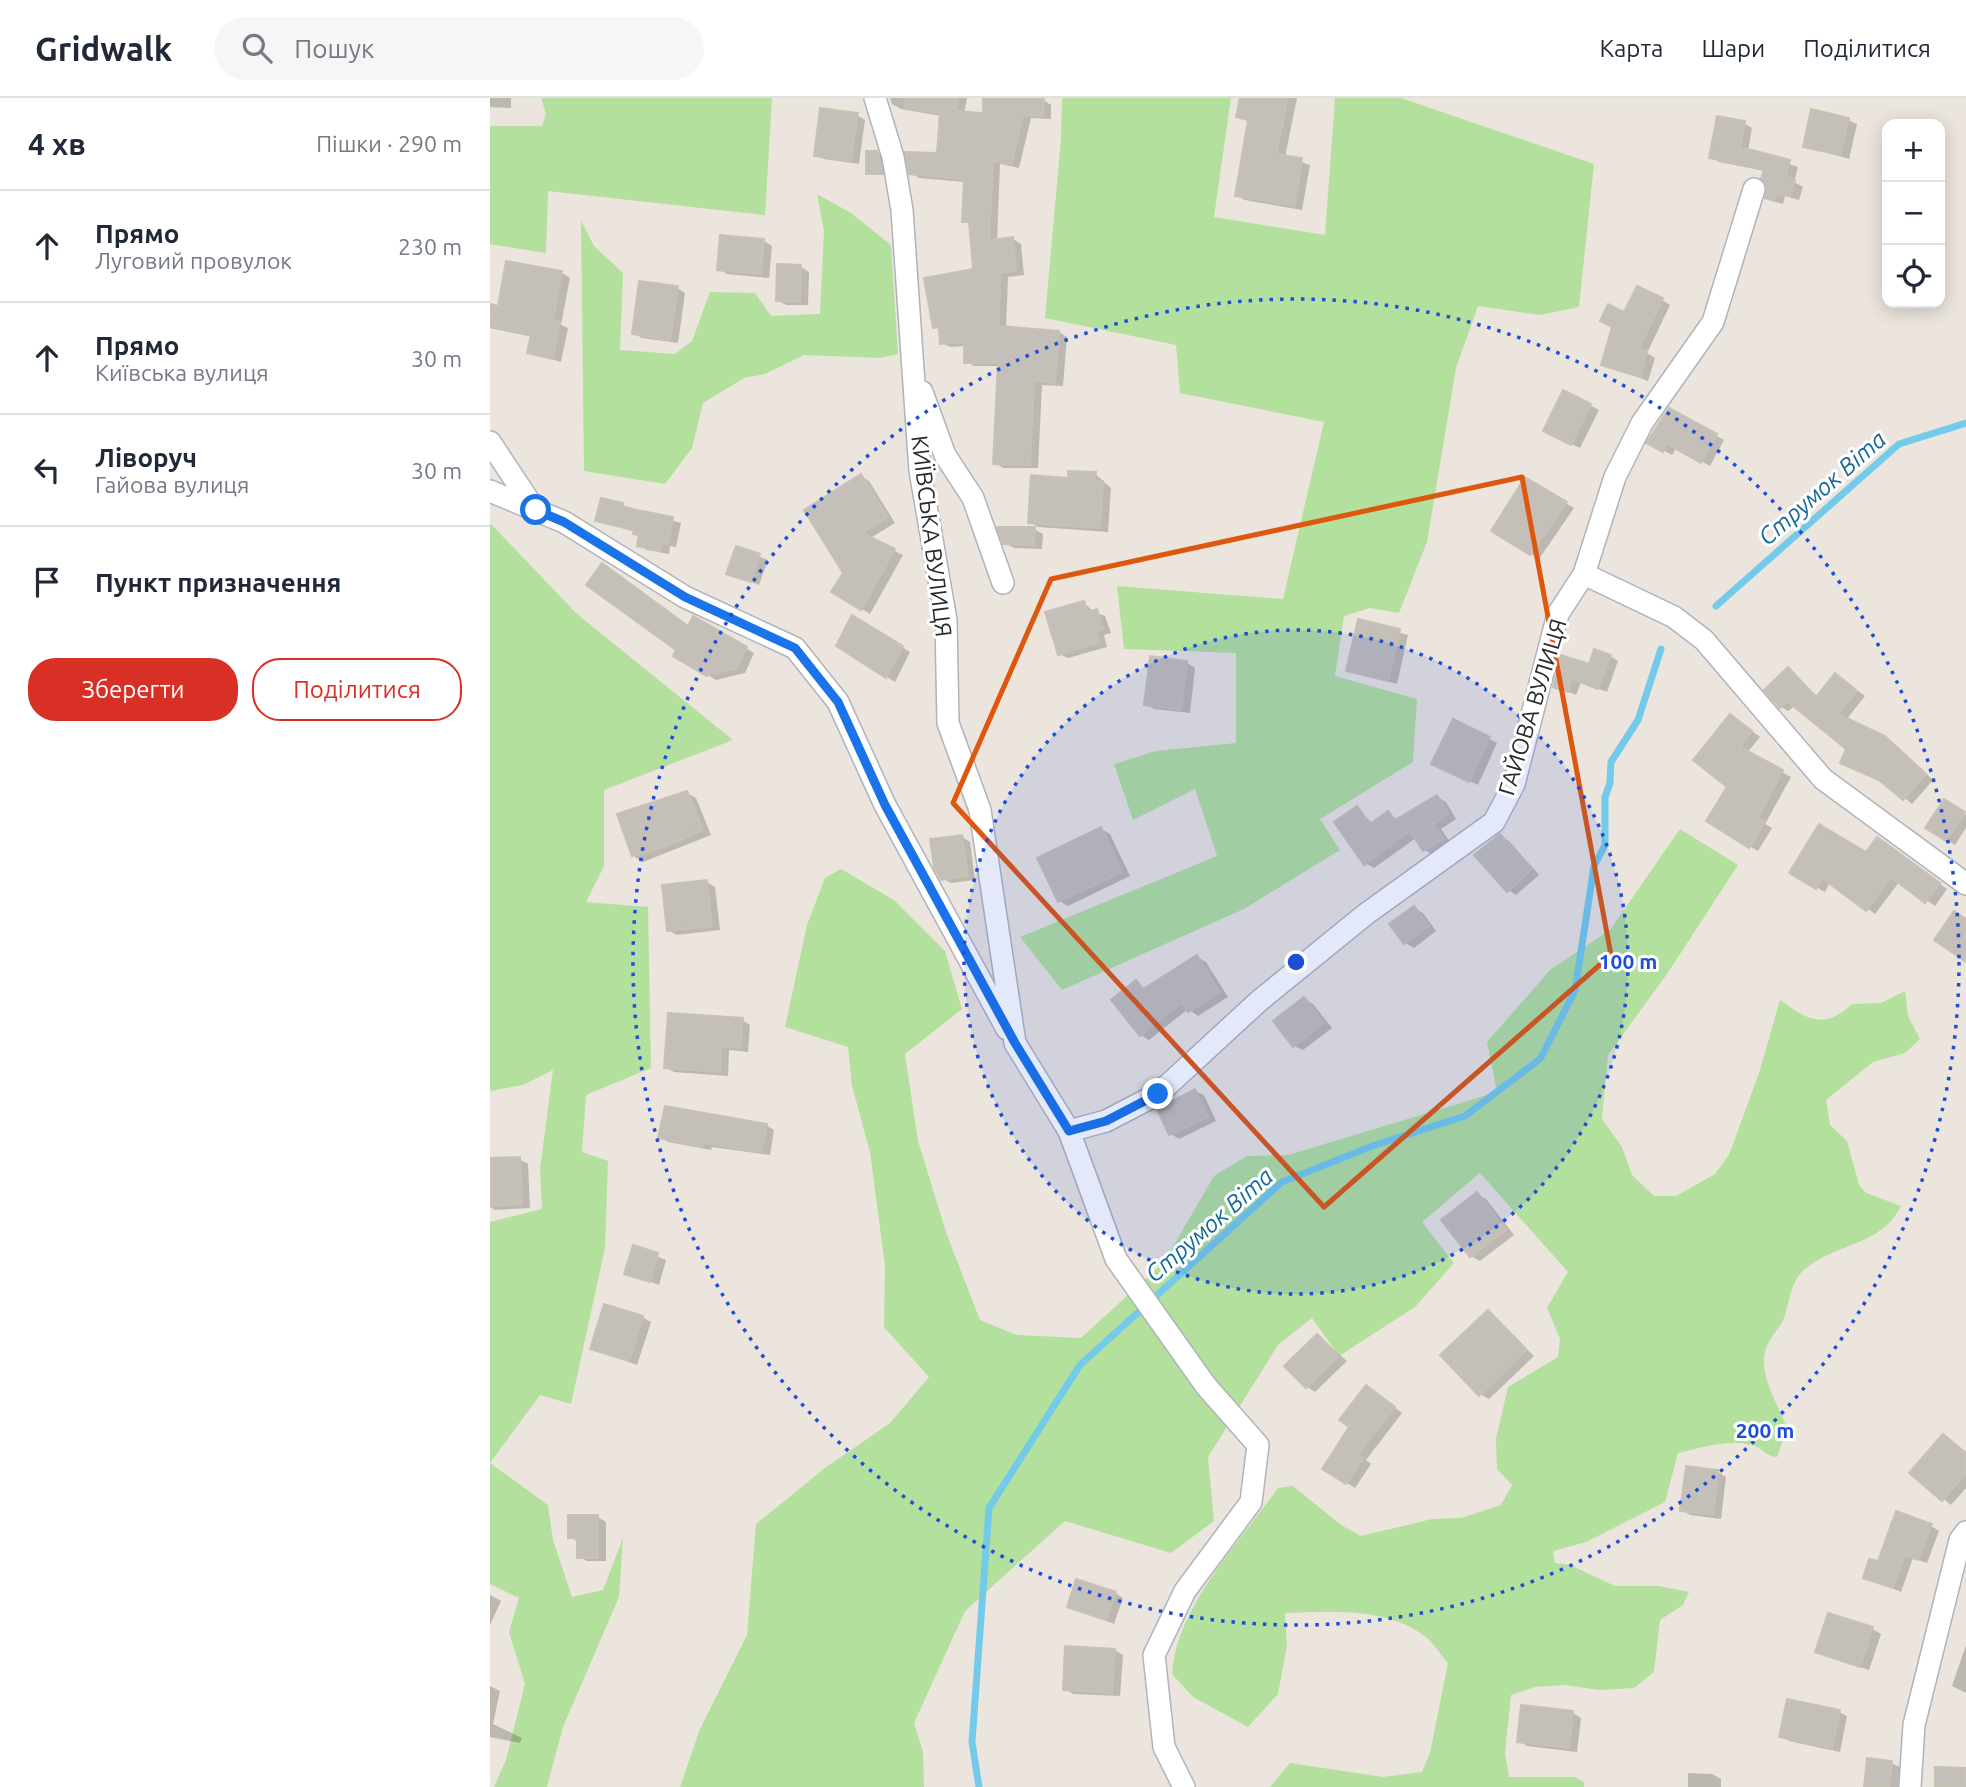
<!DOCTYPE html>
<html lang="uk">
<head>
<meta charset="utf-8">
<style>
  :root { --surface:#fff; --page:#f6f6f7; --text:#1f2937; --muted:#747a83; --line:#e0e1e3; --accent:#d93025 }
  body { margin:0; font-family:Ubuntu,sans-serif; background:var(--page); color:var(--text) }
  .controls { position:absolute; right:21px; top:21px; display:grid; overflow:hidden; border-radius:14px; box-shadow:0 4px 18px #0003 }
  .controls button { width:63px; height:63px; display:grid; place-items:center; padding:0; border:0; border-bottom:2px solid var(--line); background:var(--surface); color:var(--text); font:35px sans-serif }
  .stop { position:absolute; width:21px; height:21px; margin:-16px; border:5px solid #1a73e8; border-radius:50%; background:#fff }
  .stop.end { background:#1a73e8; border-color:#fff; box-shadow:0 2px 7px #0008 }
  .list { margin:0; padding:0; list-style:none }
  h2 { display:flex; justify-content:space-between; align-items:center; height:91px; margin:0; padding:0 28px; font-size:30px }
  h2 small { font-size:23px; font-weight:400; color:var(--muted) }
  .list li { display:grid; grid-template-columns:46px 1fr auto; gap:21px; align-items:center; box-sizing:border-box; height:112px; padding:0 28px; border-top:2px solid var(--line) }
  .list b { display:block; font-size:26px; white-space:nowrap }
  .list p { margin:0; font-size:23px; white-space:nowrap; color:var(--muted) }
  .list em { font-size:23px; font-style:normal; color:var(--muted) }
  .actions { display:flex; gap:14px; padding:21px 28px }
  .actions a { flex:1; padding:16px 0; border:2px solid var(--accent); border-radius:28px; text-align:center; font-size:24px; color:var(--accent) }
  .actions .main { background:var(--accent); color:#fff }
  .icon { flex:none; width:38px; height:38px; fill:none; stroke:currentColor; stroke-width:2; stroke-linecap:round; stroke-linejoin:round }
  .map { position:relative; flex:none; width:1476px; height:1689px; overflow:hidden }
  header { display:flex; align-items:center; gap:42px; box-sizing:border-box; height:98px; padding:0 35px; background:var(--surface); border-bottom:2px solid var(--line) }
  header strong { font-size:33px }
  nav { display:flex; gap:38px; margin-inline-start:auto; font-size:24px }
  .search { width:490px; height:63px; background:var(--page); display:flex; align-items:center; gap:18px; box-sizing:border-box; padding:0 24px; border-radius:38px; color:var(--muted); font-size:26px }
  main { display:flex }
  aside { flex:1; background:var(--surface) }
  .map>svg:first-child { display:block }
</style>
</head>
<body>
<header>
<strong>Gridwalk</strong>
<div class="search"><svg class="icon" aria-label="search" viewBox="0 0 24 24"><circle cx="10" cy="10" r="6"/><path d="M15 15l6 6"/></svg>Пошук</div>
<nav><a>Карта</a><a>Шари</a><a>Поділитися</a></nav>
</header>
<main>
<aside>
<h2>4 хв<small>Пішки · 290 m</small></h2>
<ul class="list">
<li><svg class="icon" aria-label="ahead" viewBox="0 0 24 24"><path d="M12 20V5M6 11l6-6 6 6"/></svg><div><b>Прямо</b><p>Луговий провулок</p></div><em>230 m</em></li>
<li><svg class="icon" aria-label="ahead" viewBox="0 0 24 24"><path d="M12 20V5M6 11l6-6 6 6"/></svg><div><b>Прямо</b><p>Київська вулиця</p></div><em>30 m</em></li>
<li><svg class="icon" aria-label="left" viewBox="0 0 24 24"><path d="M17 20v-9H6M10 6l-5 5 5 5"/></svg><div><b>Ліворуч</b><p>Гайова вулиця</p></div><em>30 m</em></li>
<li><svg class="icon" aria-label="arrive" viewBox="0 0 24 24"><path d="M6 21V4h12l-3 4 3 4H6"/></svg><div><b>Пункт призначення</b></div></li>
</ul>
<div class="actions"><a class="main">Зберегти</a><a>Поділитися</a></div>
</aside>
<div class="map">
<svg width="1476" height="1689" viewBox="0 0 1476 1689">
  <rect width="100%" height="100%" fill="#ebe5dd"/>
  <g fill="#b3e09c">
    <polygon points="51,0 282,0 275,117 58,93 56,155 0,146 0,28 52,28 56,16"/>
    <polygon points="572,0 741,0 724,119 835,137 845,0 911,0 1104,66 1089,209 1050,217 988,208 966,270 937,444 909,515 880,510 854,518 845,578 927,601 923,664 830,721 850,752 754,811 572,892 530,839 727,758 705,691 643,722 624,666 666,653 746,645 746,555 634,551 627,488 793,501 834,324 690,295 686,247 555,220 571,41"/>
    <polygon points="327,96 361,115 401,147 408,256 390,260 314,257 275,276 254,280 213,305 202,350 175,386 94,373 91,123 104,148 133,175 130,252 185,256 202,243 220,194 265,195 281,218 330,216 334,133"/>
    <polygon points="0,425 87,516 243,642 114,692 114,768 96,804 158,809 161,970 96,997 92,1054 118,1063 115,1150 81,1306 50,1297 0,1365 58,1407 63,1442 82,1499 113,1492 133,1440 129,1499 73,1629 57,1689 4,1689 16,1662 35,1586 19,1534 29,1500 0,1486 0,1124 52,1111 50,1071 63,972 33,987 0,993"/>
    <path d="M1190 731 1248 767 1177 876 1118 957 1112 1021 1132 1049 1142 1077 1164 1098H1186L1225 1076 1239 1057 1269 975 1290 902C1317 922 1335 932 1362 906L1391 905 1415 893 1418 918 1430 941 1415 955 1383 964 1336 1002 1340 1027 1357 1043 1369 1087 1376 1095 1411 1108C1392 1148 1344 1145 1314 1172 1300 1184 1300 1204 1294 1220 1290 1230 1281 1238 1277 1248 1266 1274 1288 1306 1297 1330L1287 1359C1276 1359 1273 1350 1263 1347 1238 1341 1212 1349 1188 1355L1175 1404 1096 1444 1063 1453 1065 1465 1080 1467 1125 1488H1169L1199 1494 1193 1507 1170 1522 1164 1574 1144 1590 1109 1592 1075 1587 1045 1589 1021 1597 1015 1655 1019 1679H1085L1094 1684V1689H780L800 1665 893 1679 932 1674 940 1655 958 1565C951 1557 945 1547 937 1540 901 1509 839 1513 795 1515L797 1547 788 1596 758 1629 703 1599 682 1576C686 1509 750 1444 788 1390L803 1388 851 1427 871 1438 942 1421 971 1420 1011 1407 1022 1387 1007 1371 1006 1341 1018 1289 1068 1259 1070 1241 1057 1210 1078 1174 990 1075 932 1124 964 1165 925 1209 849 1258 822 1220 788 1247 718 1359 724 1423 681 1455 575 1423 475 1513 424 1625 433 1654 434 1689H190L210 1631 257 1537 266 1426 335 1370 400 1325 439 1279 394 1229 395 1168 380 1054 362 988 358 949 295 929 317 827 335 780 351 771 404 802 455 853 472 911 415 956 428 1043 457 1137 490 1222 527 1237 591 1240 674 1164 724 1078 757 1058 798 1057 1007 994 997 944 1060 872 1120 832Z"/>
  </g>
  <g fill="#0003">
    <polygon points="0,0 21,0 21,10 0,9"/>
    <polygon points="400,0 477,0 474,16 518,19 519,0 553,2 561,7 561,21 541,20 529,70 510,66 507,143 523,141 531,146 534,177 518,179 516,230 569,234 577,239 573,288 552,287 548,370 513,370 505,365 510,268 484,268 476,263 476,248 460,249 452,245 451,232 445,229 485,172 481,127 474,123 475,84 429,80 421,75 448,56 451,18 411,11 402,6"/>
    <polygon points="751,0 807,0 795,59 820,67 812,112 755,102 747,98 759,24 748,18"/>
    <polygon points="367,17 375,22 369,66 334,61 326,57"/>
    <polygon points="1358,22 1367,26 1359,61 1315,48"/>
    <polygon points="1254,25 1262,30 1258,53 1308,69 1304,84 1313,89 1309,102 1295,98 1293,106 1285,104 1277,99 1279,88 1275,73 1229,64 1221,59"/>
    <polygon points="387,55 391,57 395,77 377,75"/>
    <polygon points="274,143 282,148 279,180 237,176 229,171"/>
    <polygon points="311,169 319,174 318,207 296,207 287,202"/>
    <polygon points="72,175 80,180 71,227 78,230 71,264 39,254 43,239 0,230 0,208 10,210"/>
    <polygon points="187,190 195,195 188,245 152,240 143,235"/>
    <polygon points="1172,202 1180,207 1157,255 1165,260 1158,283 1113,266 1124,229 1135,216"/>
    <polygon points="1074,294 1109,312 1090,350 1063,337"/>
    <polygon points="1179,312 1234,342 1220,368 1187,349 1182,357 1159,345"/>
    <polygon points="605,376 621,390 618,434 548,429 540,424"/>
    <polygon points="371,378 379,383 405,425 379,441 413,457 380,516 344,493 355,475"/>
    <polygon points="1036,382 1084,410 1049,461 1003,432"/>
    <polygon points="132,407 191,425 186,449 180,448 179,456 157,452 149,447 151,438 145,434 107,422"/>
    <polygon points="544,431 553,436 552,451 524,450 515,445"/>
    <polygon points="247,450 278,462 269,487 238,475"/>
    <polygon points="594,505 604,514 615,518 621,535 614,537 617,549 578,560 569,556"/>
    <polygon points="204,520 264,555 255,575 226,582 185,557"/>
    <polygon points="363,520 420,554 405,584 397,579"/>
    <polygon points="869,523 918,537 907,586 858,572"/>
    <polygon points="1120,558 1128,563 1117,594 1091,584 1086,597 1065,588"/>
    <polygon points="662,560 697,565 705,570 700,615 664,611 656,606"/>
    <polygon points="1298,571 1328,599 1346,577 1375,598 1356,622 1403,645 1443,682 1422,706 1305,608 1298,613 1290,608"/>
    <polygon points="1241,618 1270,639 1257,655 1301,679 1275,726 1282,730 1268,753 1218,723 1239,688"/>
    <polygon points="999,641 1007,645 988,687 952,670"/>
    <polygon points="197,695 206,700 221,737 153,764 145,759 130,718"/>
    <polygon points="947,699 956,704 966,721 951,731 961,746 943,757 935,752 926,740 884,770 875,765 867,710 883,726 898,715 908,722"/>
    <polygon points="1454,703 1476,717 1476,730 1465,747 1438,730"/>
    <polygon points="611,731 620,736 640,778 578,808 569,803"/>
    <polygon points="1010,738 1019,743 1049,777 1026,797 1018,792"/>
    <polygon points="472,739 480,744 485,782 461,785 452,780"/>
    <polygon points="1396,746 1457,791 1445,808 1410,783 1385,816 1340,784 1335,794 1301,775 1377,756"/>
    <polygon points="216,784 225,789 230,832 187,837 178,832"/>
    <polygon points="924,810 933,815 946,833 924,850 915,845"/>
    <polygon points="707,859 716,864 738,899 708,918 698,911 659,942 651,937 646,884 656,891"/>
    <polygon points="814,901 823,906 842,930 813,952 804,948"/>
    <polygon points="252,922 260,927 258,954 239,952 238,978 184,974 175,969"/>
    <polygon points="705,993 714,997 726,1023 689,1041 681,1036"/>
    <polygon points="276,1027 284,1032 280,1057 222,1049 221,1052 178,1044 170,1039"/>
    <polygon points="29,1061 38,1066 40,1110 5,1112 0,1109 0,1062"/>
    <polygon points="987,1096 996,1101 1024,1137 990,1163 981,1158"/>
    <polygon points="144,1150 176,1162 169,1187 137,1175"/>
    <polygon points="998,1214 1044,1258 999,1301 990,1296"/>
    <polygon points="152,1219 161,1224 147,1267 102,1250"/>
    <polygon points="828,1238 857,1263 825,1294 817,1289"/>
    <polygon points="877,1289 912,1315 876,1362 881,1366 865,1390 834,1370 861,1329"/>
    <polygon points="1454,1338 1476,1354 1476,1390 1461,1407 1422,1375"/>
    <polygon points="1228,1374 1236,1379 1231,1421 1200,1417 1192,1412"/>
    <polygon points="108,1419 116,1424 116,1463 97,1463 89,1459 89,1444 79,1439"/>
    <polygon points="1441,1428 1449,1433 1437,1465 1423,1460 1411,1494 1375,1479"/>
    <polygon points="625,1495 633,1500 624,1526 579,1508"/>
    <polygon points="0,1497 11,1503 0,1527"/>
    <polygon points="1382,1531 1391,1536 1379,1572 1327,1554"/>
    <polygon points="1476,1547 1476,1595 1462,1588"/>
    <polygon points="624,1552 633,1557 630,1598 583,1596 575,1591"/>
    <polygon points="0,1588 10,1593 3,1626 32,1640 30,1645 0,1639"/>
    <polygon points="1033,1609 1083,1615 1091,1620 1087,1654 1037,1648 1029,1643"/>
    <polygon points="1349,1614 1357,1618 1350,1654 1299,1643 1291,1638"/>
    <polygon points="1401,1665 1410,1669 1408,1689 1375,1689"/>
    <polygon points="1198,1675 1222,1676 1231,1681 1231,1689 1198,1689"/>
  </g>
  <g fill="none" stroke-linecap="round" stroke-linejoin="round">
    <g stroke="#74cbe9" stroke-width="7">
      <polyline points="1226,508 1409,346 1476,325"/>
      <polyline points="489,1689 482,1644 499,1410 590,1267 792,1084 885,1047 975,1018 1050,961 1085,893 1104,768 1115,747 1115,699 1120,685 1121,664 1148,622 1171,551"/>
    </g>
  </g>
  <g fill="#c4bfb8" stroke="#c7c1b6" stroke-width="2">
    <polygon points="416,0 468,0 466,13 516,17 493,14 493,0 554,0 553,18 533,17 521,67 503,63 499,142 523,139 526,173 510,175 509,228 569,233 565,285 544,283 540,367 503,366 508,265 474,265 474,244 450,246 449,229 443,230 434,180 483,171 479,124 472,124 474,81 419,76 415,54 447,55 450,15 415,10"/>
    <polygon points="750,0 798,0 786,56 812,60 804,108 745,98 758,22 746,19"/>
    <polygon points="330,10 368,15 361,63 324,58"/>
    <polygon points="1321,11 1359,20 1350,57 1313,49"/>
    <polygon points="1227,18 1255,23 1250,49 1300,62 1296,79 1305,82 1300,98 1287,95 1284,103 1275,100 1277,89 1271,81 1274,71 1219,60"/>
    <polygon points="376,53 387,53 393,76 376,76"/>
    <polygon points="230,137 274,141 271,176 227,172"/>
    <polygon points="16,163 72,173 63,222 70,224 63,261 37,255 41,237 0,228 0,206 8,208"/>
    <polygon points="287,166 311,167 310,204 286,203"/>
    <polygon points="149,183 188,188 180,242 142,236"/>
    <polygon points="1147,188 1173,200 1149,251 1157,253 1150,279 1111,267 1122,229 1110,223 1118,206 1134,214"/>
    <polygon points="1073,292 1101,306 1081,347 1053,333"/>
    <polygon points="1179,310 1227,336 1211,365 1177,346 1173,354 1156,345"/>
    <polygon points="578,373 606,374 605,383 613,383 610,430 538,425 541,377 578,380"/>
    <polygon points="371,376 398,419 372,435 405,451 371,512 341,494 353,475 314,412"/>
    <polygon points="1035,379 1077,404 1040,457 1001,433"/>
    <polygon points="111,400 133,405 132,409 183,419 178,446 172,445 170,453 147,448 149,437 143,436 144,432 105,423"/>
    <polygon points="507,429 545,429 544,447 513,446"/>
    <polygon points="246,448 270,456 261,484 236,476"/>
    <polygon points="112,465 198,528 203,518 257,549 246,571 216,578 183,558 186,552 96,487"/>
    <polygon points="594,503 598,514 607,511 613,531 606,533 610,544 568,557 555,514"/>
    <polygon points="362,517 413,548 396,580 346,548"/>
    <polygon points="868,521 910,531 898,583 856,573"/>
    <polygon points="1104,551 1121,557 1108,591 1082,581 1078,594 1063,589 1071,557 1099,566"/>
    <polygon points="660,558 697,563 691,612 654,607"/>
    <polygon points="1298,569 1326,599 1345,575 1367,593 1348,616 1395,638 1436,676 1413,702 1389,682 1350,665 1356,651 1297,603 1290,610 1274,592"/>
    <polygon points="1240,616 1262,633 1250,649 1293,672 1268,720 1275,724 1259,750 1216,723 1237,689 1203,662"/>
    <polygon points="963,621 1000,639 979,684 941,666"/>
    <polygon points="197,693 213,732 174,749 142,758 127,716"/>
    <polygon points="947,697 959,716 943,726 954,741 933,753 920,733 874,767 844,724 867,708 880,726 898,713 905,722"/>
    <polygon points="1454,701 1475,714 1456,743 1435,730"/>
    <polygon points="1329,726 1376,754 1387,739 1450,785 1435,805 1401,779 1376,813 1332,780 1326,791 1299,775"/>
    <polygon points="611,729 632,774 568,804 547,760"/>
    <polygon points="1010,736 1042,771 1017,794 984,757"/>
    <polygon points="472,737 478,778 451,782 444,769 440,741"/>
    <polygon points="217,782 222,828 177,833 172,787"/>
    <polygon points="924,808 939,828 914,846 899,826"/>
    <polygon points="1464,813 1476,821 1476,864 1444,842"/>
    <polygon points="707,857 730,894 698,914 692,904 650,938 621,902 646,882 653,891"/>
    <polygon points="814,899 834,925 803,949 783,923"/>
    <polygon points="178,915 253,920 250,950 231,949 230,974 174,970"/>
    <polygon points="705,991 718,1019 679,1037 667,1011"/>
    <polygon points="175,1008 277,1026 271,1054 213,1045 212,1049 168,1040"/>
    <polygon points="30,1059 32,1106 0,1108 0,1060"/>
    <polygon points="987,1094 1016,1132 980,1159 951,1122"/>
    <polygon points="143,1147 168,1155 160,1184 134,1176"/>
    <polygon points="114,1206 153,1218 139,1263 100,1251"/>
    <polygon points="998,1212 1037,1252 989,1298 950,1257"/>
    <polygon points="827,1236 849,1258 816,1290 794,1268"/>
    <polygon points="876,1287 905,1309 868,1356 873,1360 856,1386 832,1371 859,1329 849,1322"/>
    <polygon points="1453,1336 1476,1355 1476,1375 1452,1403 1419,1375"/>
    <polygon points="1196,1368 1228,1372 1223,1417 1190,1413"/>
    <polygon points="1406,1413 1442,1426 1428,1462 1415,1457 1403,1490 1373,1480 1379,1461 1388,1463"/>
    <polygon points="78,1417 108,1417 108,1460 87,1460 87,1440 78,1440"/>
    <polygon points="586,1481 626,1494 616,1522 577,1509"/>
    <polygon points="1338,1515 1383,1529 1370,1569 1325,1554"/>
    <polygon points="575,1548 625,1551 622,1595 573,1592"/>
    <polygon points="1297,1601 1350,1612 1342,1650 1289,1639"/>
    <polygon points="1031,1607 1083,1613 1079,1650 1027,1644"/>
    <polygon points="1377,1660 1402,1663 1399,1689 1374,1689"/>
    <polygon points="1445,1669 1476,1670 1476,1689 1445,1689"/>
  </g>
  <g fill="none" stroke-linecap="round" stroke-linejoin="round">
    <defs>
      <g id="minor">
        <polyline points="385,0 403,59 412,112 430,373 456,522 458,625 490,712 525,945 579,1033 626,1161 716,1288 768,1347 761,1404 695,1493 664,1557 674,1649 694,1689"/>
        <polyline points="432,294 455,357 483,400 513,485"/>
        <polyline points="0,344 45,412"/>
        <polyline points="0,393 74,424 195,499 305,550 348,604 395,707 517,931"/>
        <polyline points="1094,476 1184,519 1214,542 1333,681 1476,786"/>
        <polyline points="579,1033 616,1023 668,996 769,903 876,816 1004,724 1024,686 1068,516 1094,476 1125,379 1152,325 1223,224 1264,91"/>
        <polyline points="1420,1689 1424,1627 1470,1442 1476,1434"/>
      </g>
    </defs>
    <use href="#minor" stroke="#b0b3bd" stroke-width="24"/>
    <use href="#minor" stroke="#fff" stroke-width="21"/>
  </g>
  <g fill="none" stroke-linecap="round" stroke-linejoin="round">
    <polyline stroke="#1a73e8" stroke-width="9" points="46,412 74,424 195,499 305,550 348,604 395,707 525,945 579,1033 616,1023 668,996"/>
  </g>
  <path fill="none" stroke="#de570e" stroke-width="5" stroke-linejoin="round" d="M1032 379 1121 857 834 1109 463 705 561 481Z"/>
  <circle cx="806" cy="864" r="332" fill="#1d4ed8" fill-opacity=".12"/>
  <g fill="none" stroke="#1d4ed8" stroke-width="3.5" stroke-dasharray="3.5 7">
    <circle cx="806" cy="864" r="332"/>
    <circle cx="806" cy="864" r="663"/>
  </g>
  <g text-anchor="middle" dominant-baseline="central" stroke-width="6" stroke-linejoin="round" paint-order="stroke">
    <g font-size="23" fill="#2a2a2a" stroke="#fff">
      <text transform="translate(442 438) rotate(83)">КИЇВСЬКА ВУЛИЦЯ</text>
      <text transform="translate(1042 609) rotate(-73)">ГАЙОВА ВУЛИЦЯ</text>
    </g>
    <g font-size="24" font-style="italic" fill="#146995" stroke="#fff">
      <text transform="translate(1332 390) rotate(-41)">Струмок Віта</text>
      <text transform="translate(719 1127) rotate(-41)">Струмок Віта</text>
    </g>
  </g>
  <circle cx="806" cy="864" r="10" fill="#1d4ed8" stroke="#fff" stroke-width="3.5"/>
  <g font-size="21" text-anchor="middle" font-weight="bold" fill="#1d4ed8" stroke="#fff" stroke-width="6" stroke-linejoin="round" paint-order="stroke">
    <text x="1138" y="871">100 m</text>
    <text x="1275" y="1340">200 m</text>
  </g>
</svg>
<div class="controls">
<button>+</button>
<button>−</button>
<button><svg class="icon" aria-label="locate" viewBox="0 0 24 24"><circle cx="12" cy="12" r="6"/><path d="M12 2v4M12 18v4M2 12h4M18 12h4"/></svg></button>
</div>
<div class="stop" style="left:46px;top:412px"></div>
<div class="stop end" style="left:668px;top:996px"></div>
</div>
</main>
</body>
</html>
